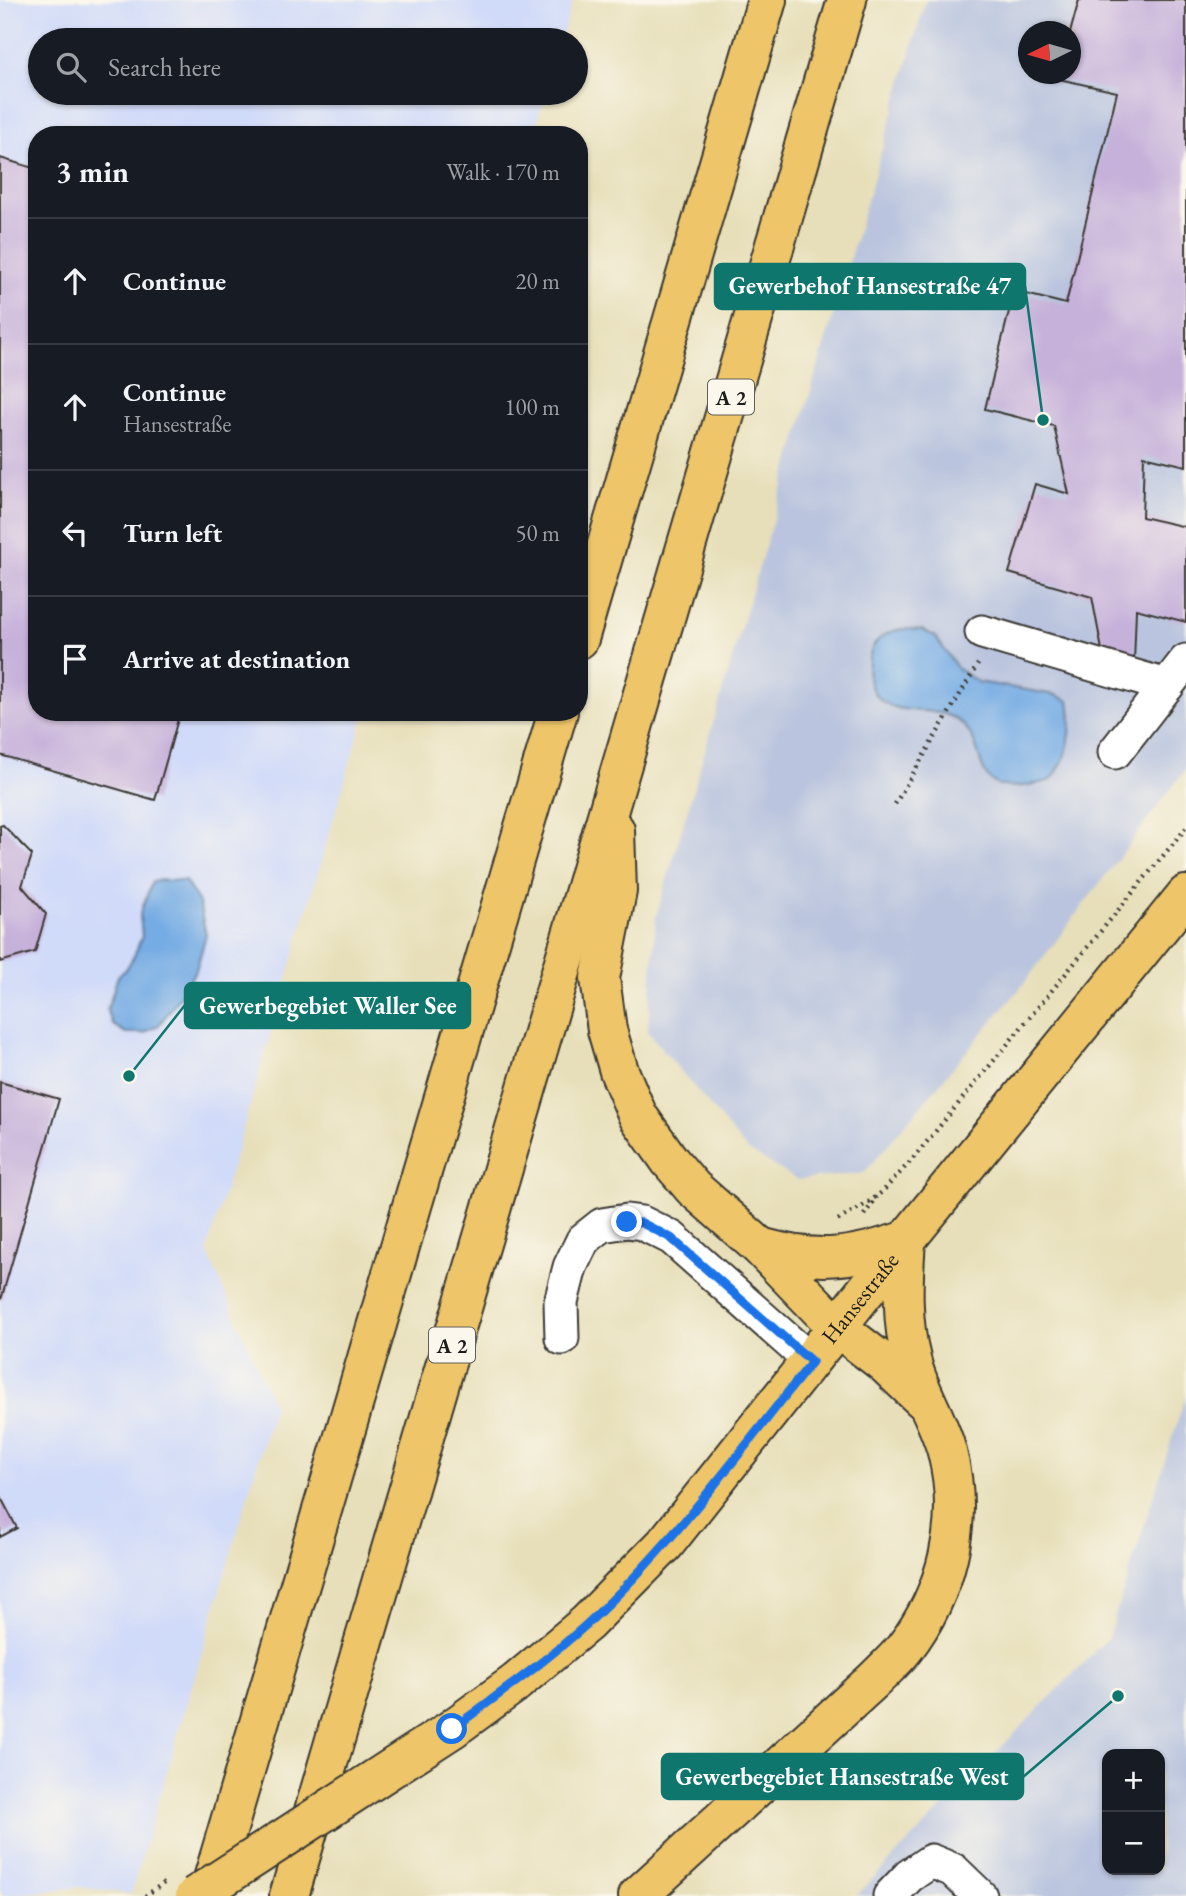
<!DOCTYPE html>
<html lang="en">
<head>
<meta charset="utf-8">
<style>
  :root { --surface:#171b24; --page:#20242c; --text:#f1f3f6; --muted:#9ea1a6; --line:#363941 }
  body { margin:0; font-family:"EB Garamond",serif; background:var(--page); color:var(--text) }
  .controls { position:absolute; right:21px; bottom:21px; display:grid; overflow:hidden; border-radius:14px; box-shadow:0 2px 5px #0004 }
  .controls button { width:63px; height:63px; display:grid; place-items:center; padding:0; border:0; border-bottom:2px solid var(--line); background:var(--surface); color:var(--text); font:35px sans-serif }
  .compass { position:absolute; left:1018px; top:21px; width:63px; height:63px; border-radius:50%; background:var(--surface); box-shadow:0 2px 5px #0004; rotate:265deg }
  .stop { position:absolute; width:21px; height:21px; margin:-16px; border:5px solid #1a73e8; border-radius:50%; background:#fff }
  .stop.end { background:#1a73e8; border-color:#fff; box-shadow:0 2px 7px #0008 }
  .list { margin:0; padding:0; list-style:none }
  h2 { display:flex; justify-content:space-between; align-items:center; height:91px; margin:0; padding:0 28px; font-size:30px }
  h2 small { font-size:23px; font-weight:400; color:var(--muted) }
  .list li { display:grid; grid-template-columns:46px 1fr auto; gap:21px; align-items:center; box-sizing:border-box; height:126px; padding:0 28px; border-top:2px solid var(--line) }
  .list b { display:block; font-size:26px; white-space:nowrap }
  .list p { margin:0; font-size:23px; white-space:nowrap; color:var(--muted) }
  .list em { font-size:23px; font-style:normal; color:var(--muted) }
  .icon { flex:none; width:38px; height:38px; fill:none; stroke:currentColor; stroke-width:2; stroke-linecap:round; stroke-linejoin:round }
  .map { position:relative; flex:none; width:1186px; height:1896px; overflow:hidden }
  .search { position:absolute; background:var(--surface); box-shadow:0 2px 5px #0004; left:28px; top:28px; width:560px; height:77px; display:flex; align-items:center; gap:18px; box-sizing:border-box; padding:0 24px; border-radius:38px; color:var(--muted); font-size:26px }
  .panel { position:absolute; background:var(--surface); box-shadow:0 2px 5px #0004; left:28px; top:126px; width:560px; height:595px; border-radius:28px }
  .map>svg:first-child { display:block }
</style>
</head>
<body>
<div class="map">
<svg width="1186" height="1896" viewBox="0 0 1186 1896">
  <rect width="100%" height="100%" fill="#fbf7ec"/>
  <filter id="ink" filterUnits="userSpaceOnUse"><feTurbulence type="fractalNoise" baseFrequency=".0143" numOctaves="2"/><feDisplacementMap in="SourceGraphic" scale="14" xChannelSelector="R" yChannelSelector="G"/><feConvolveMatrix kernelMatrix="1 2 1 2 8 2 1 2 1" color-interpolation-filters="sRGB"/></filter>
  <filter id="wash" filterUnits="userSpaceOnUse"><feTurbulence type="fractalNoise" baseFrequency=".00686" numOctaves="4" result="noise"/><feDisplacementMap in="SourceGraphic" scale="28" xChannelSelector="R" yChannelSelector="G"/><feGaussianBlur stdDeviation="1.57" result="paint"/><feColorMatrix in="noise" values="0 0 0 0 0 0 0 0 0 0 0 0 0 0 0 0 0 1.4 0 .05"/><feComposite in="paint" operator="in"/></filter>
  <g filter="url(#wash)">
    <rect width="100%" height="100%" fill="#e7dfb9"/>
    <polygon fill="#d0daf9" points="0,0 573,0 561,40 40,40 40,93 546,93 533,135 37,135 37,712 365,712 207,1251 274,1406 131,1894 80,1887 3,1896 0,1890"/>
    <g fill="#bac4de" fill-rule="evenodd">
      <path d="M926 0H1186V769L1022 986 864 1173 797 1180 747 1150 648 1032 656 917ZM1028 32H1070V74H1028Z"/>
      <path d="M1186 1395V1896H856L1108 1638ZM1107 1754H1160V1870H1107Z"/>
    </g>
    <g fill="#76ace4" stroke="#496480" stroke-width="2">
      <path d="M902 629 922 630 935 636 958 669 978 682 1056 695 1069 701C1074 728 1069 759 1051 780 954 808 1000 743 952 717 929 705 894 718 876 695 865 682 866 652 878 640 885 633 893 631 902 629Z"/>
      <polygon points="160,880 185,881 199,903 206,935 197,967 183,992 159,1025 144,1033 126,1033 113,1025 107,1010 118,976 126,969 134,956 142,936 140,914 152,882"/>
    </g>
    <g id="blocks">
      <g fill="#c6b1da">
        <polygon points="1079,0 1186,0 1186,466 1144,456 1142,517 1186,527 1186,622 1136,609 1134,663 1102,650 1092,597 1009,573 1035,484 1069,494 1054,426 985,409 1014,291 1066,304 1117,92 1059,79 1061,74 1070,74 1070,33"/>
        <polygon points="0,158 37,169 37,712 180,712 155,800 0,755"/>
        <polygon points="3,825 32,855 22,886 46,914 35,952 0,962 0,826"/>
        <polygon points="0,1082 59,1099 1,1300 0,1300"/>
        <polygon points="0,1496 17,1528 0,1537"/>
      </g>
    </g>
  </g>
  <g filter="url(#ink)">
    <use href="#blocks" fill-opacity="0" stroke="#3a3934" stroke-width="2"/>
    <g fill="none" stroke-linecap="round" stroke-linejoin="round">
      <defs>
        <g id="minor">
          <polyline points="982,632 1167,686"/>
          <polyline points="1115,752 1186,661"/>
          <polyline points="562,1338 561,1302 570,1267 583,1240 602,1225 627,1221 642,1223 672,1238 812,1362"/>
          <polyline points="890,1896 909,1876 931,1861 953,1870 980,1896"/>
        </g>
        <g id="major">
          <path id="s1" d="M514 1684 587 1623 665 1544 906 1240 1186 895"/>
        </g>
        <g id="highway">
          <polyline points="579,639 767,0"/>
          <polyline points="615,830 617,891 600,978 607,1030 619,1071 638,1116 670,1161 693,1188 760,1247 838,1328 885,1364 922,1399"/>
          <polyline points="208,1896 558,712"/>
          <polyline points="289,1896 847,0"/>
          <path d="M638 1896 874 1680C884 1670 895 1660 904 1649 947 1593 965 1521 947 1452 939 1421 920 1394 912 1363 901 1322 903 1281 906 1240 851 1259 817 1263 760 1247"/>
        </g>
      </defs>
      <use href="#minor" stroke="#3a3934" stroke-width="37"/>
      <use href="#major" stroke="#3a3934" stroke-width="42"/>
      <use href="#highway" stroke="#3a3934" stroke-width="42"/>
      <g stroke="#3a3934" stroke-width="4.5" stroke-dasharray="2 5" stroke-linecap="butt">
        <polyline points="895,804 978,664"/>
        <polyline points="864,1215 877,1197"/>
        <polyline points="838,1220 866,1204 882,1192 911,1161 1186,828"/>
      </g>
      <use href="#minor" stroke="#fff" stroke-width="33"/>
      <use href="#major" stroke="#eec569" stroke-width="38"/>
      <use href="#highway" stroke="#eec569" stroke-width="38"/>
      <defs>
        <polyline id="major-bridge" points="195,1896 452,1729 514,1684"/>
      </defs>
      <use href="#major-bridge" stroke="#3a3934" stroke-width="42" stroke-linecap="butt"/>
      <polyline stroke="#3a3934" stroke-width="4.5" stroke-dasharray="2 5" stroke-linecap="butt" points="145,1896 164,1883"/>
      <use href="#major-bridge" stroke="#eec569" stroke-width="38"/>
    </g>
  </g>
  <g fill="none" stroke-linecap="round" stroke-linejoin="round" filter="url(#ink)">
    <path stroke="#1a73e8" stroke-width="9" d="M452 1729C498 1695 545 1662 587 1624 672 1546 740 1451 812 1362L671 1238 642 1223 627 1222"/>
  </g>
  <g text-anchor="middle" dominant-baseline="central" stroke-width="5" stroke-linejoin="round" paint-order="stroke">
    <g fill="#fbf7ec" stroke="#5f5e5a" stroke-width="2">
      <rect x="708" y="379.5" width="46" height="35" rx="5"/>
      <rect x="429" y="1327.5" width="46" height="35" rx="5"/>
    </g>
    <g font-size="21" font-weight="bold" fill="#1c1c1c">
      <text x="731" y="397">A 2</text>
      <text x="452" y="1345">A 2</text>
    </g>
    <g font-size="23" fill="#1c1c1c" stroke="#fbf7ec">
      <text stroke="none"><textPath href="#s1" startOffset="520">Hansestraße</textPath></text>
    </g>
  </g>
  <path fill="none" stroke="#0f766e" stroke-width="2.5" d="M1043 420L1025 286M129 1076L185 1005M1118 1696L1023 1777"/>
  <g fill="#0f766e" stroke="#fbf7ec" stroke-width="2.5">
    <circle cx="1043" cy="420" r="7"/>
    <circle cx="129" cy="1076" r="7"/>
    <circle cx="1118" cy="1696" r="7"/>
  </g>
  <g fill="#0f766e" stroke="#0f766e" stroke-width="2.5">
    <rect x="715" y="264" width="310" height="45" rx="7"/>
    <rect x="185" y="983" width="285" height="45" rx="7"/>
    <rect x="662" y="1754" width="361" height="45" rx="7"/>
  </g>
  <g font-size="24" text-anchor="middle" font-weight="bold" fill="#fff">
    <text x="870" y="294">Gewerbehof Hansestraße 47</text>
    <text x="328" y="1014">Gewerbegebiet Waller See</text>
    <text x="842" y="1785">Gewerbegebiet Hansestraße West</text>
  </g>
</svg>
<div class="controls">
<button>+</button>
<button>−</button>
</div>
<svg class="compass" viewBox="-18 -18 36 36"><path d="M0-13l5 13h-10z" fill="#e53935"/><path d="M0 13l5-13h-10z" fill="#9ea1a6"/></svg>
<div class="stop" style="left:452px;top:1729px"></div>
<div class="stop end" style="left:627px;top:1222px"></div>
<div class="search"><svg class="icon" aria-label="search" viewBox="0 0 24 24"><circle cx="10" cy="10" r="6"/><path d="M15 15l6 6"/></svg>Search here</div>
<section class="panel">
<h2>3 min<small>Walk · 170 m</small></h2>
<ul class="list">
<li><svg class="icon" aria-label="ahead" viewBox="0 0 24 24"><path d="M12 20V5M6 11l6-6 6 6"/></svg><div><b>Continue</b></div><em>20 m</em></li>
<li><svg class="icon" aria-label="ahead" viewBox="0 0 24 24"><path d="M12 20V5M6 11l6-6 6 6"/></svg><div><b>Continue</b><p>Hansestraße</p></div><em>100 m</em></li>
<li><svg class="icon" aria-label="left" viewBox="0 0 24 24"><path d="M17 20v-9H6M10 6l-5 5 5 5"/></svg><div><b>Turn left</b></div><em>50 m</em></li>
<li><svg class="icon" aria-label="arrive" viewBox="0 0 24 24"><path d="M6 21V4h12l-3 4 3 4H6"/></svg><div><b>Arrive at destination</b></div></li>
</ul>
</section>
</div>
</body>
</html>
